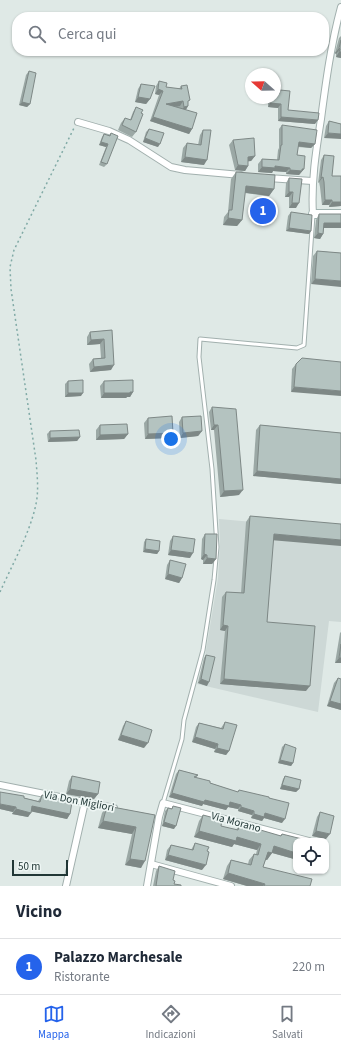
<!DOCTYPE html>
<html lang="it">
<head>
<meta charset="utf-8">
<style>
  :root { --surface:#fff; --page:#f6f6f7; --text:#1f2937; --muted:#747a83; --line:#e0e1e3; --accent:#2563eb }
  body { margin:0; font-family:"Source Sans 3",sans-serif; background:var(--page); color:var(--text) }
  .controls { position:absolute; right:12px; bottom:12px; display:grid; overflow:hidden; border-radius:8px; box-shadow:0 1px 3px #0004 }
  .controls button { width:36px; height:36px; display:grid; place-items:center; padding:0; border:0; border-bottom:1px solid var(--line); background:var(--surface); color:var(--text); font:20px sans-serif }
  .compass { position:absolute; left:245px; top:68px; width:36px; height:36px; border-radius:50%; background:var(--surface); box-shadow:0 1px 3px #0004; rotate:290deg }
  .scale { position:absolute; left:12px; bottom:10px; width:56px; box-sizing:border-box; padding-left:4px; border:2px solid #213736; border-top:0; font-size:11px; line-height:14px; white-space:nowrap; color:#213736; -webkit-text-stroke:3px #eef6f4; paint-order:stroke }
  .you { position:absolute; left:171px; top:439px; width:14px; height:14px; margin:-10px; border:3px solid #fff; border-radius:50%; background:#1a73e8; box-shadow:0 0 0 6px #1a73e833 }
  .badge { display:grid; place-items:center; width:26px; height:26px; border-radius:50%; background:var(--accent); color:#fff; font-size:13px; font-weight:700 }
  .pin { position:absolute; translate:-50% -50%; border:2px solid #fff; box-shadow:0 1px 4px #0006 }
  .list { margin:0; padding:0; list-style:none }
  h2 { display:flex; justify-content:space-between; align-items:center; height:52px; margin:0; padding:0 16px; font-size:17px }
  h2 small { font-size:13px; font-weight:400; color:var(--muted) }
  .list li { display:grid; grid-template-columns:26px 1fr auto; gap:12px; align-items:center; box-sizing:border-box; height:56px; padding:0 16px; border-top:1px solid var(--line) }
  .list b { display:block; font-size:15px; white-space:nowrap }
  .list p { margin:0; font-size:13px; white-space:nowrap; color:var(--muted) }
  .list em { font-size:13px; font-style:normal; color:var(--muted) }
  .icon { flex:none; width:22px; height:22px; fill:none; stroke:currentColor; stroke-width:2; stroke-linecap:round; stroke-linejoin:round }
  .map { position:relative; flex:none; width:341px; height:886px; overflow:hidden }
  .search { position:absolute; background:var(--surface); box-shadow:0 1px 3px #0004; left:12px; right:12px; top:12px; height:44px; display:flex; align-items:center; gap:10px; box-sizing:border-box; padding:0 14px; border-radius:16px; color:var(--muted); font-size:15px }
  .sheet { height:108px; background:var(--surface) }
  nav { display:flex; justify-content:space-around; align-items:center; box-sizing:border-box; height:56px; border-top:1px solid var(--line); background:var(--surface); font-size:11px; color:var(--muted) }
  nav a { display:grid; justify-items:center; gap:2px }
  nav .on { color:var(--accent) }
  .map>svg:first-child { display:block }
</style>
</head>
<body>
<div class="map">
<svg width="341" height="886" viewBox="0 0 341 886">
  <rect width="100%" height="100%" fill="#dfe9e6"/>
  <polygon fill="#cdd8d6" points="219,519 341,530 341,622 329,621 318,712 197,684 205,656 218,578 220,543"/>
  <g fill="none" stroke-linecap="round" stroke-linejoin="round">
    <defs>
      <polyline id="lane" points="163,803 182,739 184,720 203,650 214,580 217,547 212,469 199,357 200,339 297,348 304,345 313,215"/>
      <g id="street">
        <polyline points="78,122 109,131 129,140 171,167 185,170 241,175"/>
        <polyline points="268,178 312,181"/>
        <path d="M313 214C311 182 316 151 321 119 326 81 331 44 341 7"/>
        <polyline points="0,785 114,808"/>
        <polyline points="151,864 231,886"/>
        <polyline points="66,886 85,802"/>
        <polyline points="147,886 159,817 163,803 309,841"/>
      </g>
      <polyline id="secondary" points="313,214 341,214"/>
    </defs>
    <use href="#lane" stroke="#a2b0ae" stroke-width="5"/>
    <use href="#street" stroke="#a2b0ae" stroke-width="8"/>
    <use href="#secondary" stroke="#9fb3b0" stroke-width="10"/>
    <path stroke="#81aaa6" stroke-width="1.5" stroke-dasharray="2 3" stroke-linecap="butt" d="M0 592C12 565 30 533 36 504 39 490 37 474 36 460L11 289 10 267 14 250 74 128"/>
    <use href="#lane" stroke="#fff" stroke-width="3"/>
    <use href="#street" stroke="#fff" stroke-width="6"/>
    <use href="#secondary" stroke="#fff" stroke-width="8"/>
  </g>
  <g fill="#9ba8a5">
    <polygon points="341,36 341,58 336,57 336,54 335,53 339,38"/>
    <polygon points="29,71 30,104 27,107 19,105 26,75"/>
    <polygon points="159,81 166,87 179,89 181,86 188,102 188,106 186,110 192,129 189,134 150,121 159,95 155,94 156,86"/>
    <polygon points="141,84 150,99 146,104 135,102 138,89"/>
    <polygon points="280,90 288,110 315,124 278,121 278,108 268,107 268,98 275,98"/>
    <polygon points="136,107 136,132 132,137 118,130 121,123 125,118 130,120 133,112"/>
    <polygon points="329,121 341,124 324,138 326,126"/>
    <polygon points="282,125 315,144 311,148 298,147 297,155 304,169 299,175 286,174 286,172 273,171 272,173 258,172 258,164 262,159 277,160 278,150 279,148 279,129"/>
    <polygon points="149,129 158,147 143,142 146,132"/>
    <polygon points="203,130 204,165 181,162 183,148 187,143 198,145 200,135"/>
    <polygon points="111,133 107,164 104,167 99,165 106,147 99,145 102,137 104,134 109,135"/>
    <polygon points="233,140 255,156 251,161 248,161 248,166 245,171 235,170 229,145"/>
    <polygon points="324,155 332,176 341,206 329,207 329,205 322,205 320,187 319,182 318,183 321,160"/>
    <polygon points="236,172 274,189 269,196 245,193 242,220 237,226 223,225 224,217 228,212 231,179"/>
    <polygon points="289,178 296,208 289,208 289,197 285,197 286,183"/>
    <polygon points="291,212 311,231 309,234 286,231 288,216"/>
    <polygon points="319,214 341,214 341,228 324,228 323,234 320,239 314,238 316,220"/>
    <polygon points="317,251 341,253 311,284 313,256"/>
    <polygon points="112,330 111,370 90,372 89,364 93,359 101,358 100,344 87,345 87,337 90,332"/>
    <polygon points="341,362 291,392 292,369 296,364"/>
    <polygon points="68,381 81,396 65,397 65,384"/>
    <polygon points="104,381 133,392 130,397 127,397 126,398 101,398 100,386"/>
    <polygon points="212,407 239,495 220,497 214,430 211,430 209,412"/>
    <polygon points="182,417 202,431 198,436 180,438 179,422"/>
    <polygon points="148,418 173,433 169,438 145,439 144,423"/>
    <polygon points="100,425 128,434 124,439 96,440 96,430"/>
    <polygon points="260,425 341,433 341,484 253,476 256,430"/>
    <polygon points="50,431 80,437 77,441 48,442 47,434"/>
    <polygon points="250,516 273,540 267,622 306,691 220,684 225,631 220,630 222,597 226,592 241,593 246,522"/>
    <polygon points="205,534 216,559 212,564 203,564 203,560 201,559 202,539"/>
    <polygon points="173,536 190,558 168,555 170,541"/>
    <polygon points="146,539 159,551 157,554 143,552 144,542"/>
    <polygon points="170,560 182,578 179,583 165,579 167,565"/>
    <polygon points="341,632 341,663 335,663 340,633"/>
    <polygon points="206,655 207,686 198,683 204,658"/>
    <polygon points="338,678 341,710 327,706 334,683"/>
    <polygon points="126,721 144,748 118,740 123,726"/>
    <polygon points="225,722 229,751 226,755 214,752 215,749 192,742 196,727 199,723 221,728"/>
    <polygon points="285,744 293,763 291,766 278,763 282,747"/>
    <polygon points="179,770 198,775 196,778 210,783 238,792 239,790 269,798 282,823 264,818 262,821 251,818 252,815 238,811 238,809 228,807 226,810 203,804 202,806 169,797 176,774"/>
    <polygon points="72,776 98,794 94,799 66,794 69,781"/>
    <polygon points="285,776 299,789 296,792 280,789 283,779"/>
    <polygon points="42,795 70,814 67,819 31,811 28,817 12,814 13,812 0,809 24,798 38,801"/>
    <polygon points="107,806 155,815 141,868 125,865 132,834 98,828 102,813"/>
    <polygon points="173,806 174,829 162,826 165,811 168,808 172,809"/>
    <polygon points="320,812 326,839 312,836 317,817"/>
    <polygon points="203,815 221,826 236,830 240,824 280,836 282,834 296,841 296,856 294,859 272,853 267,860 266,859 263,867 310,886 247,886 223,879 227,866 231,860 248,864 249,860 254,854 256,854 257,850 234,844 232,847 194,837 199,821"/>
    <polygon points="195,843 202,870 165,860 167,850 171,845 191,850"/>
    <polygon points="159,866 173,880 174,884 181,886 153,886 156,871"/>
  </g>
  <g fill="#7e8886">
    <polygon points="339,48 340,49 336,54 335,53"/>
    <polygon points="339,52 341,52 341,58 336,57"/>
    <polygon points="158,89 163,91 159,95 155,94"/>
    <polygon points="138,97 150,99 146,104 135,102"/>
    <polygon points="183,101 180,106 162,109 166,104"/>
    <polygon points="22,102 30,104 27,107 19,105"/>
    <polygon points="270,103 281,104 278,108 268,107"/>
    <polygon points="188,106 185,111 180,111 184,107"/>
    <polygon points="153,117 192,129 189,134 150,121"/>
    <polygon points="281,117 318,120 315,124 278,121"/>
    <polygon points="328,133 341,134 341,139 324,138"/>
    <polygon points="145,138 160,144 158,147 143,142"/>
    <polygon points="101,142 108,144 106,147 99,145"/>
    <polygon points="299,142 315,144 311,148 295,146"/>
    <polygon points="255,156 251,161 244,162 248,157"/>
    <polygon points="185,157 207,160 204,165 181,162"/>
    <polygon points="238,165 248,166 245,171 235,170"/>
    <polygon points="275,166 290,168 286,172 273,171 272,173 258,172 262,167"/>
    <polygon points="302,169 304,169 299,175 286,174 290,170"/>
    <polygon points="323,177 319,182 318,183 321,178"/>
    <polygon points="246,186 274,189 269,196 241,192"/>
    <polygon points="289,192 293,192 289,197 285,197"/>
    <polygon points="325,200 332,200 329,205 322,205"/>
    <polygon points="332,202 341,202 341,206 329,207"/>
    <polygon points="292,203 299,203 296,208 289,208"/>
    <polygon points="228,218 242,220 237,226 223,225"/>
    <polygon points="324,223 341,223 341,228 321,228"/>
    <polygon points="289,228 311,231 309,234 286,231"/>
    <polygon points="318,233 323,234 320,239 314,238"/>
    <polygon points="315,279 341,281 341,287 311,284"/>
    <polygon points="104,339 100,344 87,345 91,340"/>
    <polygon points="114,365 111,370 90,372 94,367"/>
    <polygon points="294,387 341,391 341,396 291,392"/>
    <polygon points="130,392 133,392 130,397 127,397 126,398 101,398 104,393"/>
    <polygon points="68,393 83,393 81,396 65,397"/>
    <polygon points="214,425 218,425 214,430 211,430"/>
    <polygon points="202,431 198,436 180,438 183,433"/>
    <polygon points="173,433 169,438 145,439 148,434"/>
    <polygon points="128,434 124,439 96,440 100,435"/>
    <polygon points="80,437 77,441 48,442 50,438"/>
    <polygon points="257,471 341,479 341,484 253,476"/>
    <polygon points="243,490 239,495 220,497 224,491"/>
    <polygon points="274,534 341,540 341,546 270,540"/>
    <polygon points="145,549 159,551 157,554 143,552"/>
    <polygon points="171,550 193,553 190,558 168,555"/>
    <polygon points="204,554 207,555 203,560 201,559"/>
    <polygon points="207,558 216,559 212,564 203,564"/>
    <polygon points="168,574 182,578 179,583 165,579"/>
    <polygon points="223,625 228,626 225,631 220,630"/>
    <polygon points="339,658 341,658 341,663 335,663"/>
    <polygon points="201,679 209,682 207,686 198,683"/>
    <polygon points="224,679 310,686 306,691 220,684"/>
    <polygon points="330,701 341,704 341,710 327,706"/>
    <polygon points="121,735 148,743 144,748 118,740"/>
    <polygon points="195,737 218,744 215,749 192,742"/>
    <polygon points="217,748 229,751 226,755 214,752"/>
    <polygon points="280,760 293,763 291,766 278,763"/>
    <polygon points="282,785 299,789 296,792 280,789"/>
    <polygon points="70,789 98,794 94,799 66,794"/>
    <polygon points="172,793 205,800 230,802 241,805 238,809 228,807 226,810 203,804 202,806 169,797"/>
    <polygon points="0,804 16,807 13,812 0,809"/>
    <polygon points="32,806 70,814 67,819 29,811"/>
    <polygon points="241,807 254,811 252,815 238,811"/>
    <polygon points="16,809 31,813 28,817 12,814"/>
    <polygon points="265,813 285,819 282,823 264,818 262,821 251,818 254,814"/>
    <polygon points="103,821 136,827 132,834 98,828"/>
    <polygon points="164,822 176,826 174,829 162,826"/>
    <polygon points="199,831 237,837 261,844 257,850 234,844 232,847 194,837"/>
    <polygon points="316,831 330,834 326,839 312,836"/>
    <polygon points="274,846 296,853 296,856 294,859 269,852"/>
    <polygon points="268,852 272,853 267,860 263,859"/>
    <polygon points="168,855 206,865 202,870 165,860"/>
    <polygon points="130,859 145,861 141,868 125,865"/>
    <polygon points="228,873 265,884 263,886 247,886 223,879"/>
  </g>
  <g fill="#b4c3c0" stroke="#7e8886">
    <polygon points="341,40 341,52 339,52 340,49 339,48"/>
    <polygon points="29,71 36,73 30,104 22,102"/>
    <polygon points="159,81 167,83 166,87 182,89 181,86 187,85 190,100 188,101 188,106 184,107 183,101 166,104 197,113 192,129 153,117 163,91 158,89"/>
    <polygon points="141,84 155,86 150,99 138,97"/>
    <polygon points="280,90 290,91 288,110 319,113 318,120 281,117 281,104 270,103 270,98 275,98 275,93 279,94"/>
    <polygon points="136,107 143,110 141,113 143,114 136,132 122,125 125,118 131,120"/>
    <polygon points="329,121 341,124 341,134 328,133"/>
    <polygon points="282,125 317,130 315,144 299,142 297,155 305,156 304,169 302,169 302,171 290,170 290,168 275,166 275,168 262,167 262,159 279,160 281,145 282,145"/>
    <polygon points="149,129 164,133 160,144 145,138"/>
    <polygon points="203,130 211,130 207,160 185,157 187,143 201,145"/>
    <polygon points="111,133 118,136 107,164 101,162 108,144 101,142 104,134 110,136"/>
    <polygon points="254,138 255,156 248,157 248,166 238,165 233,140"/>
    <polygon points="324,155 334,156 332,176 341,176 341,202 332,202 332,200 325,200 324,182 323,177 321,178"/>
    <polygon points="236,172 275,175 274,189 246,186 242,220 228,218 229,210 232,210"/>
    <polygon points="289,178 302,179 299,203 292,203 293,192 289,192"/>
    <polygon points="291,212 312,215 311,231 289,228"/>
    <polygon points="319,214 341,214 341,223 324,223 323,234 318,233"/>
    <polygon points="317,251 341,253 341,281 315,279"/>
    <polygon points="112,330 114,365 94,367 93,359 105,358 104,339 91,340 90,332"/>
    <polygon points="302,358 341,362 341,391 294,387 296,364"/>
    <polygon points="83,380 83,393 68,393 68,381"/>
    <polygon points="133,380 133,392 130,392 130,393 104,393 104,381"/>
    <polygon points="212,407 236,409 243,490 224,491 218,425 214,425"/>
    <polygon points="172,416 173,433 148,434 148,418"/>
    <polygon points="201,416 202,431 183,433 182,417"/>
    <polygon points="127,424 128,434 100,435 100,425"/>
    <polygon points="260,425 341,433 341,479 257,471"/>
    <polygon points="79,430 80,437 50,438 50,431"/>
    <polygon points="250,516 341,524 341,540 274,534 267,622 315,626 310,686 224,679 228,626 223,625 226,592 244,593"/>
    <polygon points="205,534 217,534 216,559 207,558 207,555 204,554"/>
    <polygon points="173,536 195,539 193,553 171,550"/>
    <polygon points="146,539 160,541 159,551 145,549"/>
    <polygon points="170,560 186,564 182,578 168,574"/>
    <polygon points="341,644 341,658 339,658"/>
    <polygon points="206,655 215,657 209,682 201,679"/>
    <polygon points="338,678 341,679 341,704 330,701"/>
    <polygon points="126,721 152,730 148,743 121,735"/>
    <polygon points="225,722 237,725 229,751 217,748 218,744 195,737 199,723 223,729"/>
    <polygon points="285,744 296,748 293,763 280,760"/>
    <polygon points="179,770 198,775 194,777 210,781 210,783 238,792 239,790 269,797 269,798 289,803 285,819 265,813 264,817 254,814 254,811 241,807 241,805 230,802 229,806 205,800 204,802 172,793"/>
    <polygon points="72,776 100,782 98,794 70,789"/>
    <polygon points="285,776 301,780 299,789 282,785"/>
    <polygon points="0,792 24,796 24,798 40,802 42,795 72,802 70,814 32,806 31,813 16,809 16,807 0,804"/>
    <polygon points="107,806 155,815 145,861 130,859 136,827 103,821"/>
    <polygon points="173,806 181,808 176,826 164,822 168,808 172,809"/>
    <polygon points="320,812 334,816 330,834 316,831"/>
    <polygon points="203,815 222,820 221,826 238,830 240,824 281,836 282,834 302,839 301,841 296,841 296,853 274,846 272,853 268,852 263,867 312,879 310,886 264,886 265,884 228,873 231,860 251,865 254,854 258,855 261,844 237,837 236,841 199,831"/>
    <polygon points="195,843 209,847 207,851 209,852 206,865 168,855 171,845 193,850"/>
    <polygon points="159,866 175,871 173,880 175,881 174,884 181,885 181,886 156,886"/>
  </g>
  <g text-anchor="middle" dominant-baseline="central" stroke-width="3.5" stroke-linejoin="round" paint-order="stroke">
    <g font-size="11" fill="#213736" stroke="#eef6f4">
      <text transform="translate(79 801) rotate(11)">Via Don Migliori</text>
      <text transform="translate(236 822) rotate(15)">Via Morano</text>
    </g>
  </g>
</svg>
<div class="controls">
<button><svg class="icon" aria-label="locate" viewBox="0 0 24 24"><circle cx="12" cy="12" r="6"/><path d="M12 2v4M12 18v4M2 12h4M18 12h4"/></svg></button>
</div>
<svg class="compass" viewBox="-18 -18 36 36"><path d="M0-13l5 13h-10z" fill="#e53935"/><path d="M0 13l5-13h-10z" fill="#747a83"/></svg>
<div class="scale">50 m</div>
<div class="you"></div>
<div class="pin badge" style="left:263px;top:211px">1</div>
<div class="search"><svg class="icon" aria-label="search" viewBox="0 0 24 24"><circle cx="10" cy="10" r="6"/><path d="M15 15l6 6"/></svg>Cerca qui</div>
</div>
<section class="sheet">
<h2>Vicino<small></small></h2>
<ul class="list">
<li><span class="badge">1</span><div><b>Palazzo Marchesale</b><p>Ristorante</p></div><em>220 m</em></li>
</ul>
</section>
<nav>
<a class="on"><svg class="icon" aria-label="map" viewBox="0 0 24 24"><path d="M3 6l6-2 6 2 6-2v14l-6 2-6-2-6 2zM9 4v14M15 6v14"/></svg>Mappa</a>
<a><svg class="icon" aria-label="directions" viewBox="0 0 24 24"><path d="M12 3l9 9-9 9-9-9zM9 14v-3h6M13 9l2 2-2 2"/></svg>Indicazioni</a>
<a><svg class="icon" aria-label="saved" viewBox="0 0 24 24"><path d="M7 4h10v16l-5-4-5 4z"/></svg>Salvati</a>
</nav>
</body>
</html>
